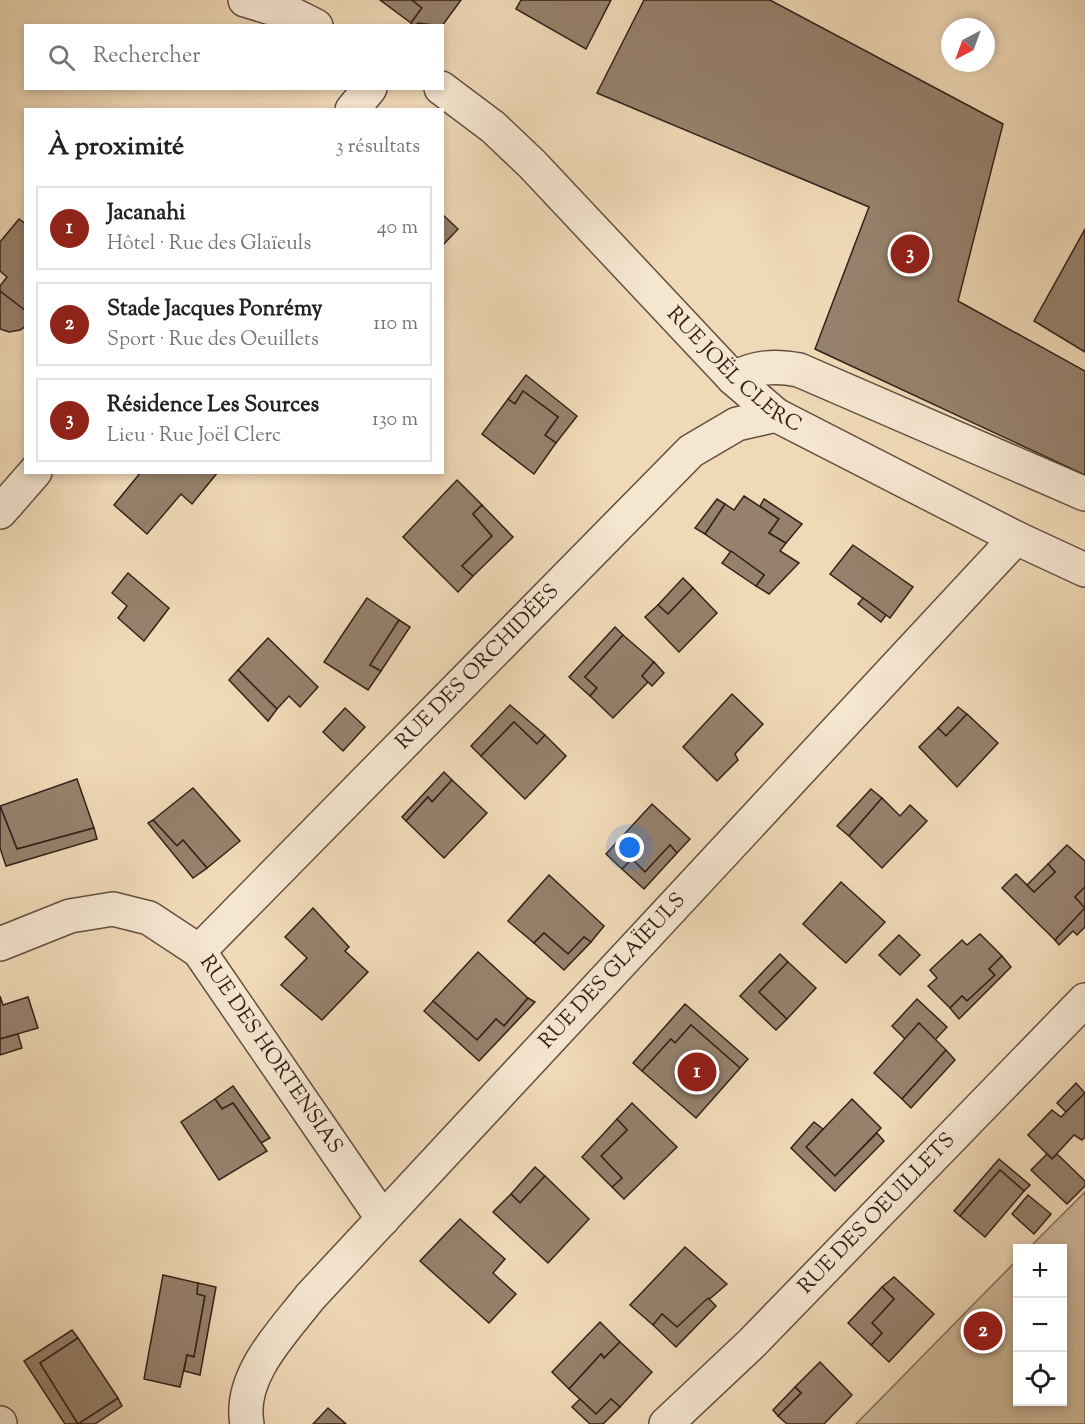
<!DOCTYPE html>
<html lang="fr">
<head>
<meta charset="utf-8">
<style>
  :root { --surface:#fff; --page:#f2f2f2; --text:#222; --muted:#767676; --line:#e0e0e0; --accent:#8f2418 }
  body { margin:0; font-family:"Sorts Mill Goudy",serif; background:var(--page); color:var(--text) }
  .controls { position:absolute; right:18px; bottom:18px; display:grid; overflow:hidden; border-radius:0px; box-shadow:0 3px 9px #0003 }
  .controls button { width:54px; height:54px; display:grid; place-items:center; padding:0; border:0; border-bottom:2px solid var(--line); background:var(--surface); color:var(--text); font:30px sans-serif }
  .compass { position:absolute; left:941px; top:18px; width:54px; height:54px; border-radius:50%; background:var(--surface); box-shadow:0 3px 9px #0003; rotate:221deg }
  .you { position:absolute; left:630px; top:848px; width:21px; height:21px; margin:-15px; border:4px solid #fff; border-radius:50%; background:#1a73e8; box-shadow:0 0 0 9px #1a73e833 }
  .badge { display:grid; place-items:center; width:39px; height:39px; border-radius:50%; background:var(--accent); color:#fff; font-size:20px; font-weight:700 }
  .pin { position:absolute; translate:-50% -50%; border:3px solid #fff; box-shadow:0 2px 6px #0006 }
  .list { margin:0; padding:0; list-style:none }
  h2 { display:flex; justify-content:space-between; align-items:center; height:78px; margin:0; padding:0 24px; font-size:26px }
  h2 small { font-size:20px; font-weight:400; color:var(--muted) }
  .list li { display:grid; grid-template-columns:39px 1fr auto; gap:18px; align-items:center; box-sizing:border-box; height:84px; margin:0 12px 12px; padding:0 12px; border:2px solid var(--line); border-radius:0px }
  .list b { display:block; font-size:22px; white-space:nowrap }
  .list p { margin:0; font-size:20px; white-space:nowrap; color:var(--muted) }
  .list em { font-size:20px; font-style:normal; color:var(--muted) }
  .icon { flex:none; width:33px; height:33px; fill:none; stroke:currentColor; stroke-width:2; stroke-linecap:round; stroke-linejoin:round }
  .map { position:relative; flex:none; width:1085px; height:1424px; overflow:hidden }
  .search { position:absolute; background:var(--surface); box-shadow:0 3px 9px #0003; left:24px; top:24px; width:420px; height:66px; display:flex; align-items:center; gap:15px; box-sizing:border-box; padding:0 21px; border-radius:0px; color:var(--muted); font-size:22px }
  .panel { position:absolute; background:var(--surface); box-shadow:0 3px 9px #0003; left:24px; top:108px; width:420px; height:366px; border-radius:0px }
  .map>svg:first-child { display:block }
</style>
</head>
<body>
<div class="map">
<svg width="1085" height="1424" viewBox="0 0 1085 1424">
  <rect width="100%" height="100%" fill="#f0d9b7"/>
  <filter id="stains"><feTurbulence type="fractalNoise" baseFrequency=".00333" numOctaves="4"/><feColorMatrix values="0 0 0 0 .2 0 0 0 0 .09 0 0 0 0 .02 0 0 0 .5 -.17"/></filter>
  <radialGradient id="worn" r=".72"><stop offset=".6" stop-color="#630" stop-opacity="0"/><stop offset="1" stop-color="#630" stop-opacity=".3"/></radialGradient>
  <polygon fill="#d0ba9c" stroke="#826e5b" stroke-width="1.5" points="1085,1192 1085,1424 856,1424 1017,1260 1018,1402 1062,1402 1062,1248 1029,1248"/>
  <g fill="#96816c" stroke="#34211a" stroke-width="1.5">
    <polygon points="380,0 412,0 422,8 411,23"/>
    <polygon points="412,0 461,0 442,26 418,23 414,26 411,23 422,8"/>
    <polygon points="521,0 611,0 586,49 516,9"/>
    <polygon points="644,0 770,0 1003,124 958,301 1085,371 1085,475 815,349 869,207 597,93"/>
    <polygon points="442,214 458,229 442,246"/>
    <polygon points="19,219 26,224 25,311 0,291 0,286 7,277 0,271 0,242"/>
    <polygon points="1085,229 1085,352 1034,321"/>
    <polygon points="0,291 26,311 26,326 20,330 9,332 0,329"/>
    <polygon points="526,375 577,416 556,443 545,435 558,417 523,391 515,404 508,399"/>
    <polygon points="523,391 558,417 545,435 556,443 534,474 482,434 508,399 515,404"/>
    <polygon points="141,472 218,472 192,504 181,494 147,534 114,505"/>
    <polygon points="457,480 482,505 473,514 492,536 462,566 473,576 458,592 403,537"/>
    <polygon points="744,496 779,519 769,533 786,543 780,551 799,563 769,594 756,586 764,575 705,534 725,504 734,510"/>
    <polygon points="717,499 725,504 705,534 695,528"/>
    <polygon points="764,499 802,524 786,543 769,533 779,519 760,506"/>
    <polygon points="482,505 513,537 473,576 462,566 492,536 473,514"/>
    <polygon points="853,545 913,587 890,618 830,574"/>
    <polygon points="731,551 764,575 756,586 722,563"/>
    <polygon points="128,573 169,608 144,641 118,618 127,606 112,593"/>
    <polygon points="683,578 693,588 668,614 658,605"/>
    <polygon points="693,588 717,613 679,652 645,617 658,605 668,614"/>
    <polygon points="367,598 399,620 370,665 381,671 368,690 324,662"/>
    <polygon points="863,598 886,615 881,622 858,604"/>
    <polygon points="399,620 410,627 381,671 370,665"/>
    <polygon points="615,627 623,635 585,677 597,688 590,696 569,677"/>
    <polygon points="623,635 654,662 642,676 648,682 613,718 590,696 597,688 585,677"/>
    <polygon points="268,638 318,687 300,707 289,696 277,709 238,670"/>
    <polygon points="654,662 664,673 652,686 642,676"/>
    <polygon points="238,670 277,709 268,721 229,680"/>
    <polygon points="732,694 763,724 735,754 738,760 717,781 683,747"/>
    <polygon points="510,705 545,735 537,744 514,722 481,756 471,746"/>
    <polygon points="958,707 967,714 946,736 938,728"/>
    <polygon points="345,708 365,727 343,751 323,732"/>
    <polygon points="967,714 998,743 957,787 919,747 938,728 946,736"/>
    <polygon points="514,722 537,744 545,735 566,756 525,799 481,756"/>
    <polygon points="444,772 452,780 432,802 428,797 406,821 402,817"/>
    <polygon points="77,779 94,828 17,849 0,806"/>
    <polygon points="452,780 487,813 444,858 406,821 428,797 432,802"/>
    <polygon points="193,788 240,841 207,868 183,840 177,846 153,820"/>
    <polygon points="871,789 882,798 849,836 837,826"/>
    <polygon points="882,798 900,816 910,805 927,821 882,868 849,836"/>
    <polygon points="652,804 690,839 677,853 670,845 645,872 632,859 622,869 606,854"/>
    <polygon points="0,806 17,849 94,828 97,839 6,866 0,848"/>
    <polygon points="153,820 177,846 183,840 207,868 193,878 148,823"/>
    <polygon points="670,845 677,853 644,889 622,869 632,859 645,872"/>
    <polygon points="1067,845 1085,861 1085,887 1075,897 1085,908 1055,940 1002,888 1016,874 1034,892 1055,872 1048,864"/>
    <polygon points="1048,864 1055,872 1034,892 1027,885"/>
    <polygon points="549,875 604,926 591,942 584,937 568,954 544,933 534,943 508,921"/>
    <polygon points="841,882 885,922 846,963 803,924"/>
    <polygon points="1085,887 1085,908 1075,897"/>
    <polygon points="313,908 349,947 345,951 368,972 322,1020 281,985 307,958 285,937"/>
    <polygon points="1085,908 1085,927 1077,935 1073,931 1059,945 1055,940"/>
    <polygon points="544,933 568,954 584,937 591,942 564,970 534,943"/>
    <polygon points="980,934 1002,956 989,969 995,975 967,1001 962,996 950,1008 928,986 937,978 930,970 962,940 967,945"/>
    <polygon points="899,935 920,955 900,975 879,955"/>
    <polygon points="478,952 528,998 504,1026 496,1019 477,1040 433,1001"/>
    <polygon points="780,954 788,962 759,992 787,1019 776,1030 740,996"/>
    <polygon points="1002,956 1011,967 959,1019 950,1008 962,996 967,1001 995,975 989,969"/>
    <polygon points="788,962 816,988 787,1019 759,992"/>
    <polygon points="0,996 3,1005 28,997 38,1028 0,1039"/>
    <polygon points="528,998 535,1002 479,1061 424,1011 433,1001 477,1040 496,1019 504,1026"/>
    <polygon points="917,999 947,1027 935,1040 919,1023 905,1039 892,1026"/>
    <polygon points="685,1004 748,1059 740,1068 691,1025 675,1043 671,1039 642,1071 633,1063"/>
    <polygon points="919,1023 946,1050 902,1099 874,1073"/>
    <polygon points="691,1025 740,1068 696,1118 642,1071 671,1039 675,1043"/>
    <polygon points="18,1034 22,1048 0,1055 0,1039"/>
    <polygon points="946,1050 955,1060 911,1108 902,1099"/>
    <polygon points="1076,1083 1085,1093 1066,1112 1057,1103"/>
    <polygon points="233,1086 270,1138 261,1143 233,1103 222,1109 215,1099"/>
    <polygon points="1085,1093 1085,1137 1082,1140 1074,1135 1052,1159 1028,1135 1052,1110 1061,1117"/>
    <polygon points="215,1099 222,1109 233,1103 267,1151 219,1180 181,1122"/>
    <polygon points="852,1099 881,1128 835,1176 806,1147"/>
    <polygon points="632,1103 677,1147 624,1199 612,1187 622,1178 601,1156 627,1130 617,1119"/>
    <polygon points="617,1119 627,1130 601,1156 622,1178 612,1187 582,1157"/>
    <polygon points="814,1122 823,1129 806,1147 835,1176 877,1133 884,1141 835,1191 791,1148"/>
    <polygon points="1047,1154 1052,1159 1057,1154 1085,1181 1085,1186 1067,1204 1031,1170"/>
    <polygon points="999,1159 1030,1185 1024,1191 1000,1170 960,1216 954,1211"/>
    <polygon points="535,1167 545,1176 520,1203 511,1194"/>
    <polygon points="1000,1170 1024,1191 985,1237 960,1216"/>
    <polygon points="545,1176 589,1219 548,1263 493,1212 511,1194 520,1203"/>
    <polygon points="1028,1195 1051,1214 1034,1234 1012,1214"/>
    <polygon points="460,1219 505,1259 493,1273 516,1294 489,1323 420,1261"/>
    <polygon points="685,1247 727,1284 677,1327 662,1314 653,1325 630,1305"/>
    <polygon points="163,1275 198,1283 197,1294 205,1296 194,1357 187,1355 180,1387 144,1379"/>
    <polygon points="894,1277 934,1314 889,1362 871,1345 882,1333 872,1323 894,1299 882,1287"/>
    <polygon points="198,1283 216,1287 200,1375 184,1371 187,1355 194,1357 205,1296 197,1294"/>
    <polygon points="882,1287 894,1299 872,1323 882,1333 871,1345 848,1323"/>
    <polygon points="708,1298 716,1306 676,1347 653,1325 662,1314 677,1327"/>
    <polygon points="600,1322 620,1342 604,1358 601,1354 569,1389 552,1372"/>
    <polygon points="72,1330 78,1338 40,1363 78,1424 118,1398 122,1406 95,1424 65,1424 24,1361"/>
    <polygon points="78,1338 118,1398 78,1424 40,1363"/>
    <polygon points="620,1342 652,1372 620,1407 611,1399 596,1414 569,1389 601,1354 604,1358"/>
    <polygon points="820,1362 852,1395 824,1424 787,1424 778,1416 801,1393 795,1387"/>
    <polygon points="795,1387 801,1393 778,1416 773,1410"/>
    <polygon points="580,1399 596,1414 611,1399 620,1407 603,1424 590,1424 572,1407"/>
    <polygon points="328,1408 346,1424 313,1424"/>
  </g>
  <g fill="none" stroke-linecap="round" stroke-linejoin="round">
    <defs>
      <g id="minor">
        <polyline points="245,0 294,15 316,26"/>
        <path id="s1" d="M441 88 493 127 532 164 733 378 776 415 1016 538 1085 570"/>
        <polyline points="352,110 370,88"/>
        <path d="M733 378C756 367 774 365 799 370L1085 494"/>
        <polyline points="0,512 35,472"/>
        <path id="s2" d="M0 944 70 916 113 909 149 918 199 951 383 1219"/>
        <path id="s3" d="M199 951 691 451 737 424 776 415"/>
        <polyline points="0,1423 0,1424"/>
        <path id="s4" d="M247 1424C238 1376 283 1332 310 1297L1016 538"/>
        <path id="s5" d="M666 1424 752 1343 1085 1000"/>
      </g>
    </defs>
    <use href="#minor" stroke="#634f41" stroke-width="36"/>
    <use href="#minor" stroke="#f5e6d0" stroke-width="33"/>
  </g>
  <g text-anchor="middle" dominant-baseline="central" stroke-width="4.5" stroke-linejoin="round" paint-order="stroke">
    <g font-size="21" fill="#34211a" stroke="#f5e6d0">
      <text stroke="none"><textPath href="#s1" startOffset="408">RUE JOËL CLERC</textPath></text>
      <text stroke="none"><textPath href="#s3" startOffset="398">RUE DES ORCHIDÉES</textPath></text>
      <text stroke="none"><textPath href="#s4" startOffset="591">RUE DES GLAÏEULS</textPath></text>
      <text stroke="none"><textPath href="#s2" startOffset="342">RUE DES HORTENSIAS</textPath></text>
      <text stroke="none"><textPath href="#s5" startOffset="298">RUE DES OEUILLETS</textPath></text>
    </g>
  </g>
  <rect width="100%" height="100%" filter="url(#stains)"/>
  <rect width="100%" height="100%" fill="url(#worn)"/>
</svg>
<div class="controls">
<button>+</button>
<button>−</button>
<button><svg class="icon" aria-label="locate" viewBox="0 0 24 24"><circle cx="12" cy="12" r="6"/><path d="M12 2v4M12 18v4M2 12h4M18 12h4"/></svg></button>
</div>
<svg class="compass" viewBox="-18 -18 36 36"><path d="M0-13l5 13h-10z" fill="#e53935"/><path d="M0 13l5-13h-10z" fill="#767676"/></svg>
<div class="you"></div>
<div class="pin badge" style="left:697px;top:1072px">1</div>
<div class="pin badge" style="left:983px;top:1331px">2</div>
<div class="pin badge" style="left:910px;top:254px">3</div>
<div class="search"><svg class="icon" aria-label="search" viewBox="0 0 24 24"><circle cx="10" cy="10" r="6"/><path d="M15 15l6 6"/></svg>Rechercher</div>
<section class="panel">
<h2>À proximité<small>3 résultats</small></h2>
<ul class="list">
<li><span class="badge">1</span><div><b>Jacanahi</b><p>Hôtel · Rue des Glaïeuls</p></div><em>40 m</em></li>
<li><span class="badge">2</span><div><b>Stade Jacques Ponrémy</b><p>Sport · Rue des Oeuillets</p></div><em>110 m</em></li>
<li><span class="badge">3</span><div><b>Résidence Les Sources</b><p>Lieu · Rue Joël Clerc</p></div><em>130 m</em></li>
</ul>
</section>
</div>
</body>
</html>
